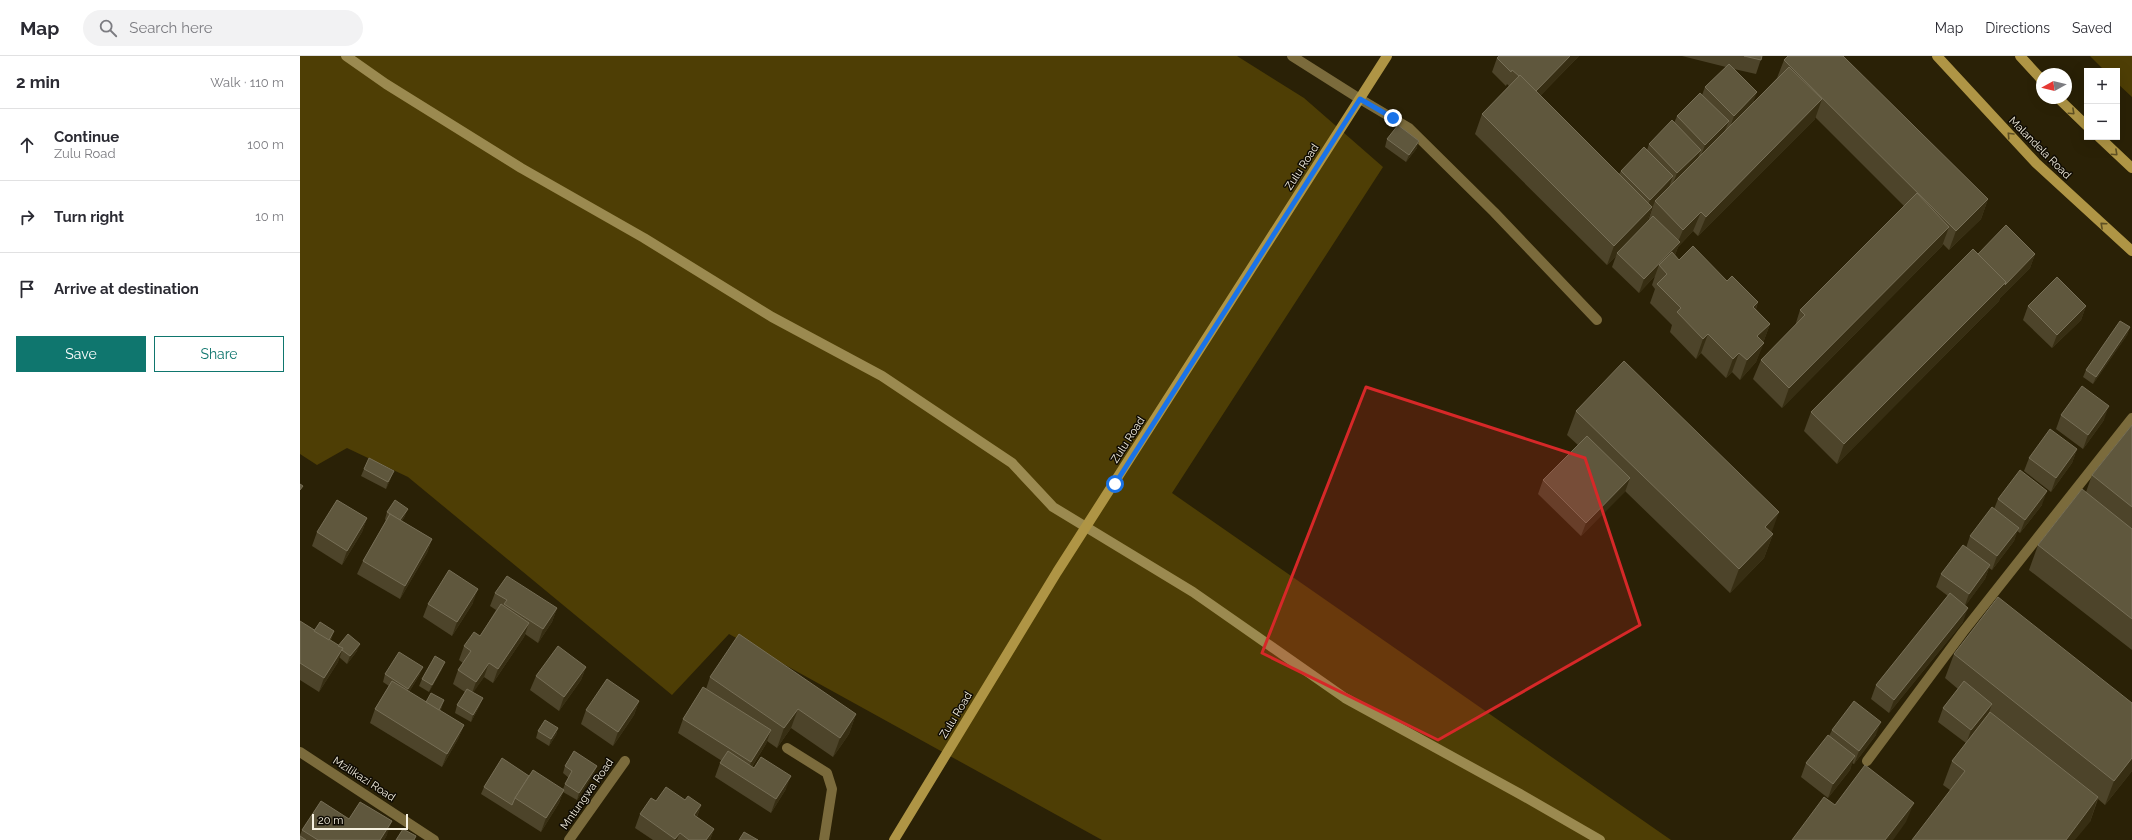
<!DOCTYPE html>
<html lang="en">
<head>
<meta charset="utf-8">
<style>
  :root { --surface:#fff; --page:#f2f2f3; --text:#2b2b33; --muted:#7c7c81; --line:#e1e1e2; --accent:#0f766e }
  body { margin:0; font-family:Raleway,sans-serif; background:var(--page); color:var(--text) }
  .controls { position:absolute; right:12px; top:12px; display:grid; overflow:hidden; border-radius:0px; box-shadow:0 4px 16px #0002 }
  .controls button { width:36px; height:36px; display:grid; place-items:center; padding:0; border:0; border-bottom:1px solid var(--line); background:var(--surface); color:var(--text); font:20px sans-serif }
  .compass { position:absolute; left:1736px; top:12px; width:36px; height:36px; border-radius:50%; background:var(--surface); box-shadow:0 4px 16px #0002; rotate:262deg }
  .scale { position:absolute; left:12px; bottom:10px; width:96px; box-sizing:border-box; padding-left:4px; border:2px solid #f6f1e1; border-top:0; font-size:11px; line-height:14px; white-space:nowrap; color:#f6f1e1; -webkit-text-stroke:3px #0f0b03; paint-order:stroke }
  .stop { position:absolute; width:12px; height:12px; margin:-9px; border:3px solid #1a73e8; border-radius:50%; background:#fff }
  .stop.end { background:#1a73e8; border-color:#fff; box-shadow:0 1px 4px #0008 }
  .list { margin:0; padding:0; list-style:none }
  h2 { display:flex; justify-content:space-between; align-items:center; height:52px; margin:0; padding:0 16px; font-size:17px }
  h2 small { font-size:13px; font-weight:400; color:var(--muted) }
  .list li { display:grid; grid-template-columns:26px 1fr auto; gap:12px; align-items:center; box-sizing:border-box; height:72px; padding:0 16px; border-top:1px solid var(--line) }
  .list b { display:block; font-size:15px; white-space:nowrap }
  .list p { margin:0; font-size:13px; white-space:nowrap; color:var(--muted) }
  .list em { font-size:13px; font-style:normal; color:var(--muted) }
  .actions { display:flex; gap:8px; padding:12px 16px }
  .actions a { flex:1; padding:9px 0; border:1px solid var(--accent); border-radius:0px; text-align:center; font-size:14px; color:var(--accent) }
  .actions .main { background:var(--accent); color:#fff }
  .icon { flex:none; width:22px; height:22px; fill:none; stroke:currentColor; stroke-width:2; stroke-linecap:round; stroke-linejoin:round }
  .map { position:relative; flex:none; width:1832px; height:784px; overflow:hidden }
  header { display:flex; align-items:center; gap:24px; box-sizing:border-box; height:56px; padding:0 20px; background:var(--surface); border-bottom:1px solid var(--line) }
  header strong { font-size:19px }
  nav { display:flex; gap:22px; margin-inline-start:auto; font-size:14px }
  .search { width:280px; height:36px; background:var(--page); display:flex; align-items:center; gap:10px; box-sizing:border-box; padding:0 14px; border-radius:22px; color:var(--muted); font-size:15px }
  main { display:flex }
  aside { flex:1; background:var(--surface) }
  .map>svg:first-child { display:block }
</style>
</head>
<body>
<header>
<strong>Map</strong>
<div class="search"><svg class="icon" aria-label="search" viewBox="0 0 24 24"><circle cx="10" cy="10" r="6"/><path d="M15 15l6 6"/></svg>Search here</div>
<nav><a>Map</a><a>Directions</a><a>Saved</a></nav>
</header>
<main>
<aside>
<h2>2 min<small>Walk · 110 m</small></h2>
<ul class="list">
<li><svg class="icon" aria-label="ahead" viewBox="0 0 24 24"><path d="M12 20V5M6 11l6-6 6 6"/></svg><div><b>Continue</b><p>Zulu Road</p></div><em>100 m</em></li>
<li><svg class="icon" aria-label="right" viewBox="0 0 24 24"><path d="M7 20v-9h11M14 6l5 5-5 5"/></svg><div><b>Turn right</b></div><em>10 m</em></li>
<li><svg class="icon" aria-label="arrive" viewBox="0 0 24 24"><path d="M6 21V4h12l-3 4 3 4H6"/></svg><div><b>Arrive at destination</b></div></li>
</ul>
<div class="actions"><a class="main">Save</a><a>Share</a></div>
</aside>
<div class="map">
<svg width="1832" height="784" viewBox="0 0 1832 784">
  <rect width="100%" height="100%" fill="#2a2106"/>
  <g fill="#4e3e05">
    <polygon points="0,0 937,0 1004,42 1083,111 872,437 1371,784 802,784 429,578 372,639 108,421 47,392 17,409 0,398"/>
    <polygon points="1790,0 1832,0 1832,41 1817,27 1817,15 1805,15"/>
  </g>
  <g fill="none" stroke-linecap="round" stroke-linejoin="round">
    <polyline stroke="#9b8a50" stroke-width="10" points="46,0 86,28 221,112 344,182 472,261 582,320 712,407 753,451 893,536 1045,642 1220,738 1300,784"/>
    <g stroke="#7b6b3c" stroke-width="10">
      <polyline points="1060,43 1109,72 1194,156 1297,264"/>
      <polyline points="487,692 527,717 532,733 524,784"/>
      <polyline points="1567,705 1663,576 1832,362"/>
    </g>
    <g stroke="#7b6b3c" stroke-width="10">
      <polyline points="992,0 1060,43"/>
      <polyline points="0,696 134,784"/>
      <polyline points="269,784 325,705"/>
    </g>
    <g stroke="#af9545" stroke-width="10">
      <polyline points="1637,0 1736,107 1832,195"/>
      <polyline points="1720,0 1742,24"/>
      <polyline points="1758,42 1787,70"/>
      <polyline points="1799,81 1832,112"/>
      <polyline points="594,784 757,516 1087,0"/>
    </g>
  </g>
  <g fill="#4d442a" fill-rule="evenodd">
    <path d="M1279 0 1240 40 1319 118 1321 115 1347 94 1349 88 1374 67 1377 60 1402 39 1405 31 1426 11 1382 0H1462L1456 18 1434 13 1454 46 1477 22 1484 4 1688 143 1681 163 1649 194 1643 188 1642 190 1482 352 1453 323 1461 304 1495 270 1500 254 1604 150 1515 61V63L1398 180 1393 175 1378 191 1375 199 1379 204 1427 225 1458 246 1456 253 1470 268 1456 306 1440 324 1432 316 1426 322 1401 297 1396 303 1370 276 1372 269 1350 247 1355 233 1352 229 1355 220 1339 237 1312 211 1316 200 1307 209 1175 78 1182 58 1209 30 1207 28 1206 30 1192 16 1197 2ZM1353 150 1348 165 1347 166 1352 151Z"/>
    <polygon points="1087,83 1117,92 1106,106 1085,91"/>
    <polygon points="1678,198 1735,198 1730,212 1700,242 1699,245 1537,408 1504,375 1511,356"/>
    <polygon points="1728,250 1786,250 1781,264 1752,292 1723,264"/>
    <polygon points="1830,271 1827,279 1793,328 1783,321 1786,314"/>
    <polygon points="1276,355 1471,476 1473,478 1464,502 1430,537 1325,435 1281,480 1238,438 1243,424 1278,389 1267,379"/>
    <polygon points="1761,359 1804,364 1783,393 1756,373"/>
    <polygon points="1832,369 1832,594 1729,514 1738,489 1786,436 1792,419"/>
    <polygon points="1777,393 1772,407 1751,436 1724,415 1729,402"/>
    <polygon points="64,413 91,422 86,433 61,420"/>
    <polygon points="1698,443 1742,449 1720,477 1717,475 1714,485 1692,514 1689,512 1685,523 1665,550 1663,566 1589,657 1571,643 1576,629 1648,540 1636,531 1641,518 1666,492 1670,480 1694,453"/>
    <polygon points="87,456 105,460 102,465 132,483 127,497 100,543 57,518 63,505 86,465 85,463"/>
    <polygon points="67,462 62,476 42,509 12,490 17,476"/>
    <polygon points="195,537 257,552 252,566 238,587 225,578 224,581 193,627 184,621 173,636 180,649 171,666 155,657 157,649 165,636 153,628 158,614 163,607 159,604 164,590 180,580 196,554 190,550"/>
    <polygon points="173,547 152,580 123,561 128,548"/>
    <polygon points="0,565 14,575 32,582 30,584 38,590 57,595 47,608 39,601 38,606 19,636 0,624"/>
    <polygon points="1654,598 1832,647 1832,715 1805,749 1798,743 1790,766 1650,734 1643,729 1652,705 1666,687 1638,666 1643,652 1658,633 1645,622"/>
    <polygon points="286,611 281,624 259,655 230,634 236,620"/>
    <polygon points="142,613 129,636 119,630 122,623"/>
    <polygon points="85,618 120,618 109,636 126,646 142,651 140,655 164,669 158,683 142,711 70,667 75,653 89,630 83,626"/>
    <polygon points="410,621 556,658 549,678 533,701 491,672 477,692 467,685 466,688 452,711 486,733 471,757 415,721 420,707 422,705 378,677 383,663 406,633"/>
    <polygon points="339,645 334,659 313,690 281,668 286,654"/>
    <polygon points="258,672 256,679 249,690 236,682 238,675"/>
    <polygon points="1532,674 1576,679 1554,708 1552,707 1550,714 1528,742 1501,721 1506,707 1529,680"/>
    <polygon points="265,710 297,710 294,717 277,744 263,736 259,747 241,776 181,738 184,731 229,720 263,733 265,728 269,722 263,717"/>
    <polygon points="385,744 401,749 397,761 414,773 410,784 353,784 335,772 340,758 356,745"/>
    <polygon points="49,763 87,779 84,784 0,784 0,779 2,774"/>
  </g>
  <g fill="#372e13">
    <polygon points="1270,0 1279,0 1230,50 1235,36"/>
    <polygon points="1457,36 1452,50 1429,74 1434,60"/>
    <polygon points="1522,43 1515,63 1398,180 1406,161"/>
    <polygon points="1429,65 1423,79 1400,102 1405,89"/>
    <polygon points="1119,85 1117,92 1106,106 1109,99"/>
    <polygon points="1401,94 1396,107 1372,130 1377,117"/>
    <polygon points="1373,120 1368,134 1355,145 1353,150 1345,158 1350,144"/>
    <polygon points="1688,143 1681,163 1649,194 1656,175"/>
    <polygon points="1352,151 1345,171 1317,197 1316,200 1307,209 1314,190"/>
    <polygon points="1401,156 1393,175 1378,191 1375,199 1359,209 1355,220 1339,237 1344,223 1377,188 1383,174"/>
    <polygon points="1649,171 1642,190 1482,352 1489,332"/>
    <polygon points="1735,198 1730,212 1700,242 1699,245 1537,408 1544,388 1706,226"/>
    <polygon points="1458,246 1451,265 1453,251"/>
    <polygon points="1786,250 1781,264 1752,292 1757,279"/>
    <polygon points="1470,268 1463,287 1457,280"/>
    <polygon points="1830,271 1827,279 1793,328 1796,321"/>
    <polygon points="1408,278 1401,297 1396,303 1403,283"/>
    <polygon points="1464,287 1456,306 1440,324 1447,304"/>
    <polygon points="1439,297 1432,316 1426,322 1433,303"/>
    <polygon points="1809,350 1804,364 1783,393 1788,379"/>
    <polygon points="1777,393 1772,407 1751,436 1756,422"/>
    <polygon points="94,415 91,422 86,433 88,426"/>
    <polygon points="1330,422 1325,436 1281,480 1286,467"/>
    <polygon points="1747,435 1742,449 1720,477 1725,464"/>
    <polygon points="108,453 105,460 97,472 99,465"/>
    <polygon points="1479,456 1470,481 1465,471"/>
    <polygon points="67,462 62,476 42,509 47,495"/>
    <polygon points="1719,472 1714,485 1692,514 1697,500"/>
    <polygon points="1473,478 1464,502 1430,537 1439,513"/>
    <polygon points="132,483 127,497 100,543 105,530"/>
    <polygon points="1690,509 1685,523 1664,552 1669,538"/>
    <polygon points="178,533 173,547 152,580 157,566"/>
    <polygon points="257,552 252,566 238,587 243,573"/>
    <polygon points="1668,552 1663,566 1589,657 1594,644"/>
    <polygon points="229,567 224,581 193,627 198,613"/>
    <polygon points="34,575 32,582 24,594 27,587"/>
    <polygon points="60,588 57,595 47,608 50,600"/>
    <polygon points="43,592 38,606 19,636 24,622"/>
    <polygon points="145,606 142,613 129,636 132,629"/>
    <polygon points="189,607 184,621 171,640 176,626"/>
    <polygon points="123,611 120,618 106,641 108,633"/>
    <polygon points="286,611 281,624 259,655 264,641"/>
    <polygon points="183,642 180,649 171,666 173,659"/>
    <polygon points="144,644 142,651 135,663 138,655"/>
    <polygon points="339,645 334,659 313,690 318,676"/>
    <polygon points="1692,648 1687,662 1666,688 1671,674"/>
    <polygon points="498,653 491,672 477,692 484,672"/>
    <polygon points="556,658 549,678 533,701 540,682"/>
    <polygon points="1581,666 1576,679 1554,708 1559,695"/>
    <polygon points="164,669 158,683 142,711 147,698"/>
    <polygon points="258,672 256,679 249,690 251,683"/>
    <polygon points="471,674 466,688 446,720 451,706"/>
    <polygon points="1555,700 1550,714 1528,742 1533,728"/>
    <polygon points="1832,702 1832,715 1805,749 1814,725"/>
    <polygon points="297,710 294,717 277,744 279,737"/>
    <polygon points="491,720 486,733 471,757 476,743"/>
    <polygon points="264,734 259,747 241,776 246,762"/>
    <polygon points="1798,741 1790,766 1775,784 1766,784"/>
    <polygon points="1614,747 1606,766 1593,784 1585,784"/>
    <polygon points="401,749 396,763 394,759"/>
    <polygon points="92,765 87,779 84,784 80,784"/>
    <polygon points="414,773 410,784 406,784"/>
    <polygon points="380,777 377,784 375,784 375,783"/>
  </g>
  <g fill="#5f573d" stroke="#776f57">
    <polygon points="1199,0 1270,0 1236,35 1220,19 1219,20 1212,14 1211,16 1197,2"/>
    <polygon points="1444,0 1462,0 1461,4"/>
    <polygon points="1488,0 1543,0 1688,143 1656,175 1484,4"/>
    <polygon points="1429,8 1457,36 1434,60 1405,31"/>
    <polygon points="1489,11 1522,43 1406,161 1401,156 1383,174 1355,145"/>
    <polygon points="1220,19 1352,151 1314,190 1182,58"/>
    <polygon points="1400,37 1429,65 1405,89 1377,60"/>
    <polygon points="1372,64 1401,94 1377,117 1349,88"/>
    <polygon points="1098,69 1119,85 1109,99 1087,83"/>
    <polygon points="1344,91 1373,120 1350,144 1321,115"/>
    <polygon points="1617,137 1649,171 1489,332 1461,304 1505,259 1500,254"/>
    <polygon points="1353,160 1380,186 1344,223 1317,197"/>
    <polygon points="1706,169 1735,198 1705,229 1706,226 1678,198"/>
    <polygon points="1393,190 1427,225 1432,220 1458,246 1453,251 1470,268 1457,280 1464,287 1447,304 1439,297 1433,303 1408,278 1403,283 1377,256 1381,252 1357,228 1367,218 1359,209 1372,196 1379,204"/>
    <polygon points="1673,193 1706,226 1544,388 1511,356"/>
    <polygon points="1757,221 1786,250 1757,279 1728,250"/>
    <polygon points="1820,265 1830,271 1796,321 1786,314"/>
    <polygon points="1324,305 1479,456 1465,471 1473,478 1439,513 1276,355"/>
    <polygon points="1782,330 1809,350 1788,379 1761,359"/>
    <polygon points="1832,369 1832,451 1792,419"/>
    <polygon points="1750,373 1777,393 1756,422 1729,402"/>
    <polygon points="1287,380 1330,422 1286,467 1243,424"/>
    <polygon points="69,402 94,415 88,426 64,413"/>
    <polygon points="1720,414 1747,435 1725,464 1698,443"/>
    <polygon points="0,428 3,430 0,434"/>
    <polygon points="1782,433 1832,473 1832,563 1738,489"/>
    <polygon points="37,444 67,462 47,495 17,476"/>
    <polygon points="95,444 108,453 100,464 87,456"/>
    <polygon points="1692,451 1719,472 1697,500 1670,480"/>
    <polygon points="90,458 132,483 105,530 63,505"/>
    <polygon points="1663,489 1690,509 1669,538 1641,518"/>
    <polygon points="149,514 178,533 157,566 128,548"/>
    <polygon points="207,520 257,552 243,573 204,548 207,544 195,537"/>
    <polygon points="1650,537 1668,552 1594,644 1576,629"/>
    <polygon points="1698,541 1832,647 1832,702 1814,725 1654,598"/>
    <polygon points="201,548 229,567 198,613 189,607 176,626 158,614 171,595 164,590 174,576 180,580"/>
    <polygon points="0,565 43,592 24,622 0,607"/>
    <polygon points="20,566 34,575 29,584 14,575"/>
    <polygon points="48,578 60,588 50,600 42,594 43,592 38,590"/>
    <polygon points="439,578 556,658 540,682 498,653 484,672 410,621"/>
    <polygon points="258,590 286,611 264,641 236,620"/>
    <polygon points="99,596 123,611 108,633 85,618"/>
    <polygon points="135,600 145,606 132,629 122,623"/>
    <polygon points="307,623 339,645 318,676 286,654"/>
    <polygon points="92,625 164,669 147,698 75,653"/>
    <polygon points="1664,625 1692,648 1671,674 1643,652"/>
    <polygon points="403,631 471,674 451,706 383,663"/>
    <polygon points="167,633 183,642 173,659 157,649"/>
    <polygon points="131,637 144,644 139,654 126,646"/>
    <polygon points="1554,645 1581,666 1559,695 1532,674"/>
    <polygon points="1690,656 1798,741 1766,784 1612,784 1665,715 1652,705"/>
    <polygon points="245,664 258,672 251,683 238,675"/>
    <polygon points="1528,679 1555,700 1533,728 1506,707"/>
    <polygon points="274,695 297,710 279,737 265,728 272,715 265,710"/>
    <polygon points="428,695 454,712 461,701 491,720 476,743 420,707"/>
    <polygon points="202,702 229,720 215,742 212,749 184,731"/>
    <polygon points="1565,709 1614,747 1585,784 1492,784 1524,741 1535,749"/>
    <polygon points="233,714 264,734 246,762 215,742"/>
    <polygon points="366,731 385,744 388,740 401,749 394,759 414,773 406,784 389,784 380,777 375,783 340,758 351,742 356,745"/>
    <polygon points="21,745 49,763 60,746 92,765 80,784 18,784 2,774"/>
    <polygon points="103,773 116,780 114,784 96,784"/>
    <polygon points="444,776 458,784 439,784"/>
    <polygon points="0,780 6,784 0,784"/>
  </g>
  <defs><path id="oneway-chevron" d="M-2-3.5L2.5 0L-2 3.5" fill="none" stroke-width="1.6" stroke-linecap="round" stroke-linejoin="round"/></defs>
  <g stroke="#5f5024">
    <use href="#oneway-chevron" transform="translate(1772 56) rotate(43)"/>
    <use href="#oneway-chevron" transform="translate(1710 79) rotate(-133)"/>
    <use href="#oneway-chevron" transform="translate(1815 97) rotate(43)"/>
    <use href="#oneway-chevron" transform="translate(1803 169) rotate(-138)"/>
  </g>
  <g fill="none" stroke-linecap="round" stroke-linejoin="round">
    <polyline stroke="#1a73e8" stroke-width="5" points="815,428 1060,43 1093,62"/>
  </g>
  <path fill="#d62828" fill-opacity="0.2" stroke="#d62828" stroke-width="3" stroke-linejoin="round" d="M1066 331 1285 402 1340 569 1138 684 962 597Z"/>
  <g text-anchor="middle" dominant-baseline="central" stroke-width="3" stroke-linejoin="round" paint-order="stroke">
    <g font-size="11" fill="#f6f1e1" stroke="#0f0b03">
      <text transform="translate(1740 92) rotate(45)">Malandela Road</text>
      <text transform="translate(1002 111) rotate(-57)">Zulu Road</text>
      <text transform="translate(828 384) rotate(-57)">Zulu Road</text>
      <text transform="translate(656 659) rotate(-59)">Zulu Road</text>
      <text transform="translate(64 723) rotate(33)">Mzilikazi Road</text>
      <text transform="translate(287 738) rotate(-55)">Mntungwa Road</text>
    </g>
  </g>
</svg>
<div class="controls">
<button>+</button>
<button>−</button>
</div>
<svg class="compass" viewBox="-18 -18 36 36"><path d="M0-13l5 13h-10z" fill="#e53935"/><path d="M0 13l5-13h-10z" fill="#7c7c81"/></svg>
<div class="scale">20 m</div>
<div class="stop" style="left:815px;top:428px"></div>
<div class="stop end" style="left:1093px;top:62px"></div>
</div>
</main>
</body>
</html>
